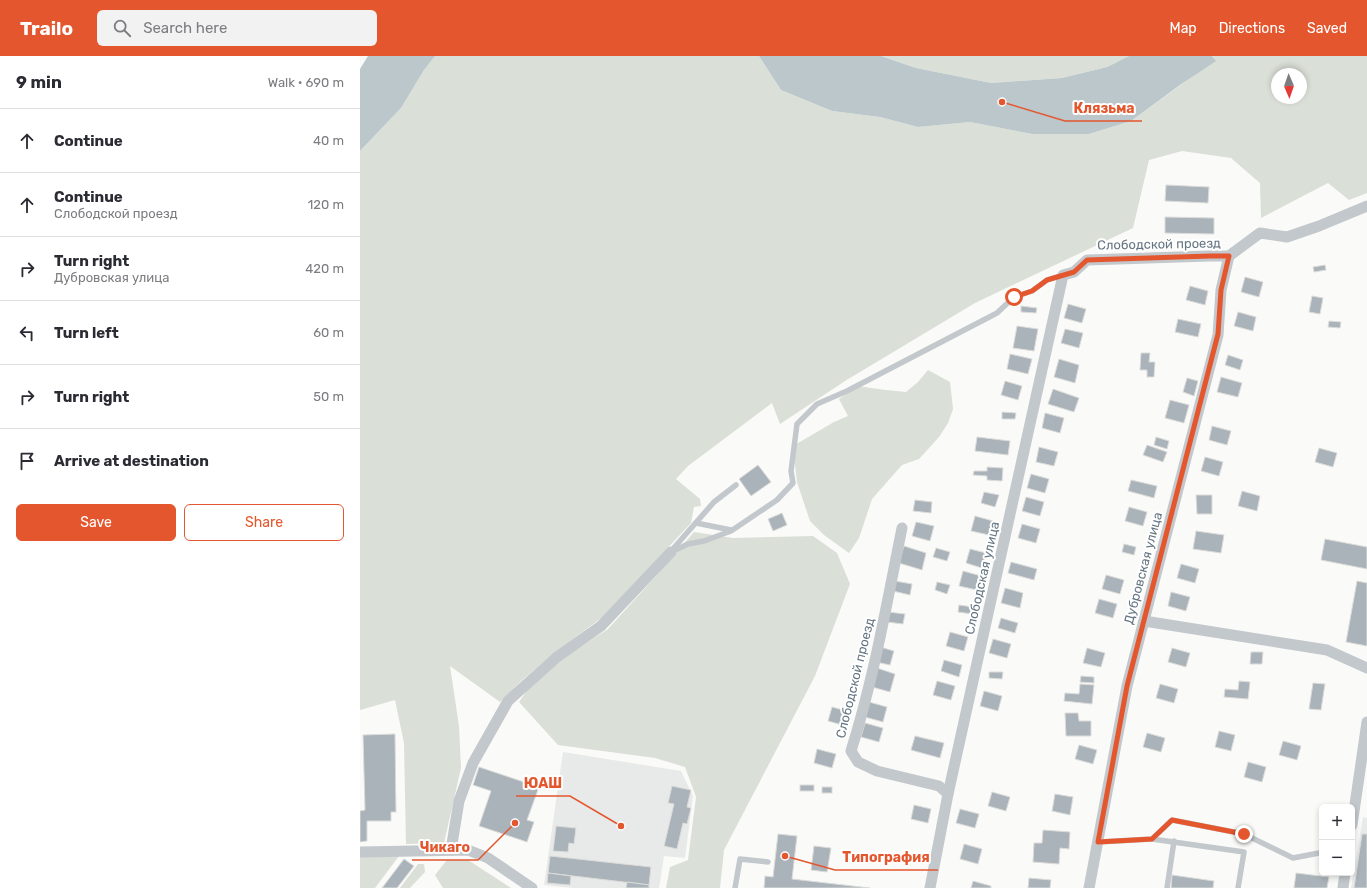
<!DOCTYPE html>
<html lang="en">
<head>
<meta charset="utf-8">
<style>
  :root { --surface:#fff; --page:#f2f2f3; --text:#2b2b33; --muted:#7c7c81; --line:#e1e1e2; --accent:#e4572e }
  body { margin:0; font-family:Rubik,sans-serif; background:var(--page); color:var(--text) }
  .controls { position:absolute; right:12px; bottom:12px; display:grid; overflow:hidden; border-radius:6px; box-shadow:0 2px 6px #0003 }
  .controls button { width:36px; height:36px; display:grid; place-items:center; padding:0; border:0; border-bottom:1px solid var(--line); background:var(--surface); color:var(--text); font:20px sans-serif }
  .compass { position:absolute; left:911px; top:12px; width:36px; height:36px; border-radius:50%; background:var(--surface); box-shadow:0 2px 6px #0003; rotate:178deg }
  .stop { position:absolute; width:12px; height:12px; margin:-9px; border:3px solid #e4572e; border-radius:50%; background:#fff }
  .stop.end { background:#e4572e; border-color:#fff; box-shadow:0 1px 4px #0008 }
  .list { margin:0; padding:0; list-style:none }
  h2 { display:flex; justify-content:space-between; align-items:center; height:52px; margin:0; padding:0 16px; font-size:17px }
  h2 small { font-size:13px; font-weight:400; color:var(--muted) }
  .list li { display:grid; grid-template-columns:26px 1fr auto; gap:12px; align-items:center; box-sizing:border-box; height:64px; padding:0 16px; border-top:1px solid var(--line) }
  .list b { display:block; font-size:15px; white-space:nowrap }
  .list p { margin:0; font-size:13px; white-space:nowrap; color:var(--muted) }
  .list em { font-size:13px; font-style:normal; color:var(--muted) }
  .actions { display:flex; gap:8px; padding:12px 16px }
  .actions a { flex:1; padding:9px 0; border:1px solid var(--accent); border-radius:6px; text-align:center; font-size:14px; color:var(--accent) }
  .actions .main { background:var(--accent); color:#fff }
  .icon { flex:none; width:22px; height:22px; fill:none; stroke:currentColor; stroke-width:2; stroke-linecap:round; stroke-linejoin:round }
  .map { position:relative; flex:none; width:1007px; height:832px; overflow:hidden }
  header { display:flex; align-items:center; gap:24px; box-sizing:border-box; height:56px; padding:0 20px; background:var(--accent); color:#fff }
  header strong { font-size:19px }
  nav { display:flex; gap:22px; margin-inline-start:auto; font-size:14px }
  .search { width:280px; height:36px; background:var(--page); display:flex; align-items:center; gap:10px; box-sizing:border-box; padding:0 14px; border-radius:6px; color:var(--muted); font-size:15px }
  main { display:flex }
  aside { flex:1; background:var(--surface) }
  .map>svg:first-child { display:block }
</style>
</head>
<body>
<header>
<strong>Trailo</strong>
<div class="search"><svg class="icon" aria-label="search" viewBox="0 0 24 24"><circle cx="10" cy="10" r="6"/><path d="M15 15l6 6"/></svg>Search here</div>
<nav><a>Map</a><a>Directions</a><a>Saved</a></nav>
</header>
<main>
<aside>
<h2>9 min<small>Walk · 690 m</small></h2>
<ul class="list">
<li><svg class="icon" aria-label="ahead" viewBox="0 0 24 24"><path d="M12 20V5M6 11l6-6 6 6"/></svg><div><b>Continue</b></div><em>40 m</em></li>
<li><svg class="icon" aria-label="ahead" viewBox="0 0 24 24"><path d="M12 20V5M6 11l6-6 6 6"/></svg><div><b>Continue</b><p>Слободской проезд</p></div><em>120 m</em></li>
<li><svg class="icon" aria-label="right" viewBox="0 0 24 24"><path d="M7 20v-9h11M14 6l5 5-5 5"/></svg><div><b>Turn right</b><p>Дубровская улица</p></div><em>420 m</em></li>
<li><svg class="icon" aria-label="left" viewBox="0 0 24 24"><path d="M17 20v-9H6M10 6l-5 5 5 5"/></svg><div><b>Turn left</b></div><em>60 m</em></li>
<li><svg class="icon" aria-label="right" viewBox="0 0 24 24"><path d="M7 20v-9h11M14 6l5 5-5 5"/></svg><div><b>Turn right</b></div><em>50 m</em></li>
<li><svg class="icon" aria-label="arrive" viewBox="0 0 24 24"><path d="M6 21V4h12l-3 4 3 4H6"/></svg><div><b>Arrive at destination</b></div></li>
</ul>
<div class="actions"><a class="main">Save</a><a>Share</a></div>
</aside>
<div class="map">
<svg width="1007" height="832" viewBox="0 0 1007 832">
  <rect width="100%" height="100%" fill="#fafaf8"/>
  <g fill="#e8e9e9">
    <polygon points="203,696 321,715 333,740 325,802 304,800 299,832 213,832 184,829"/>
    <polygon points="1003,761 1007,762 1007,832 991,832"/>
  </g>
  <g fill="#dadfd7" fill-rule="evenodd">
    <path d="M75 0H399L421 34 472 55 520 61 558 71 610 66 672 78H729L771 65 855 4 852 0H1007V137L989 144 968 127 901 162 900 127 871 102 822 95 789 104 773 172 615 247 485 325 420 368 412 347 328 410 316 423 340 443 341 450 334 451 331 467 244 560 194 597 161 625 140 646 90 610 99 670 101 712 84 787 46 788 44 687 35 644 0 654V95L41 52 64 14ZM917 18H941V42H917Z"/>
    <polygon points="521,0 769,0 747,11 702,22 631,27 556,12"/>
    <polygon points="568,314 590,326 593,353 588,367 579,381 559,403 542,409 512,443 499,482 489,497 464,479 450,465 437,426 433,390 474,366 488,360 479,343 497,330 526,334 546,336 558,326"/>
    <polygon points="334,476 373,482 453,480 477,497 490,528 455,620 364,794 360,832 306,832 310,811 328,804 336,741 325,711 295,702 198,689 159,646 168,633 202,603 248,573 296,520"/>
    <polygon points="39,800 15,832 0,832 0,801"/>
    <polygon points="87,804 108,804 151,832 83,832 75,819"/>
    <polygon points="58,808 64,808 65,816 50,832 40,832"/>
  </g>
  <g fill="#bbc7cb">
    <polygon points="8,0 75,0 64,14 41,52 0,95 0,13"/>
    <polygon points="399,0 521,0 556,12 631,27 702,22 747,11 769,0 852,0 856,5 820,29 771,65 729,78 672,78 610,66 558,71 520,61 472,55 421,34"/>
  </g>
  <g fill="#aab3b9" stroke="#dcdcda">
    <polygon points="806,129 849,131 848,147 805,145"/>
    <polygon points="805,161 854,162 854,178 805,177"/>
    <polygon points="965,209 966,214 954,216 953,211"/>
    <polygon points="885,221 903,226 899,241 881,236"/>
    <polygon points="830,230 848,235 845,249 826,244"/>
    <polygon points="952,240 963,242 960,258 949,256"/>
    <polygon points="708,248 726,253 722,267 704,262"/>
    <polygon points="661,250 677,252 676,257 661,256"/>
    <polygon points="878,256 896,261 893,275 874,270"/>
    <polygon points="818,263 841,268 838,281 815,276"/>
    <polygon points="969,265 981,266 980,272 968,271"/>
    <polygon points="657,270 678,273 674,295 653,292"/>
    <polygon points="705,273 723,277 719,292 701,287"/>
    <polygon points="781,297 790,297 789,306 795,306 794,321 787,321 787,314 780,314"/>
    <polygon points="650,298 672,303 668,318 647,313"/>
    <polygon points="868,299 883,304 880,314 865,309"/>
    <polygon points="699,303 719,309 715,327 694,321"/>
    <polygon points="861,321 882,327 878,341 857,336"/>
    <polygon points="827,322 838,325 834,340 823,336"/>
    <polygon points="645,325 662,330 658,344 641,339"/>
    <polygon points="693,333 719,342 714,356 688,348"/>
    <polygon points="810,344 829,349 824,367 805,362"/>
    <polygon points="642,356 656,357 655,363 642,363"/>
    <polygon points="685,357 704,362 700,377 682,372"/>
    <polygon points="852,370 871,375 867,389 849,384"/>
    <polygon points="617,381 650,385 648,399 615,395"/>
    <polygon points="796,381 809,385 807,393 794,389"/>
    <polygon points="787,389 807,396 803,406 783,399"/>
    <polygon points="679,391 698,396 694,410 676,406"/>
    <polygon points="959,392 977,397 973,411 955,406"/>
    <polygon points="845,401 863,406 859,420 841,415"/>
    <polygon points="398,409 411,426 391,440 379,423"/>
    <polygon points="627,411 643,412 642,425 627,424 627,420 613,419 614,415 627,415"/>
    <polygon points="671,418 689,423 685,437 667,432"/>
    <polygon points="771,424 797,430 794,442 768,435"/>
    <polygon points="882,435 900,440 897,455 878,450"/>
    <polygon points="624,436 639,439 635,451 621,447"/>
    <polygon points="836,439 852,439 852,458 837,458"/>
    <polygon points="666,441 684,446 680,460 662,455"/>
    <polygon points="555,444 572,446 571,457 553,455"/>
    <polygon points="769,451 787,456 783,470 765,465"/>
    <polygon points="422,457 427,469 413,475 408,463"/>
    <polygon points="615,460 633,465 629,479 611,475"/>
    <polygon points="556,466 574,470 570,485 552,480"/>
    <polygon points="662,468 680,473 676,487 658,482"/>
    <polygon points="836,475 864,479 861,497 833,493"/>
    <polygon points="965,483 1007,491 1007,513 961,504"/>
    <polygon points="764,488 776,491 774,499 762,496"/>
    <polygon points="544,490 566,497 562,514 539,507"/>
    <polygon points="576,492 590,496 587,505 573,501"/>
    <polygon points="610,493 626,497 622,512 606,507"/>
    <polygon points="651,506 677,513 674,524 648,517"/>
    <polygon points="821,508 839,513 835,527 817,522"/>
    <polygon points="603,515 621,520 617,534 599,530"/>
    <polygon points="746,519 764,524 760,538 742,533"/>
    <polygon points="535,525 552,528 550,539 533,535"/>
    <polygon points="997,525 1007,527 1007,590 986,586"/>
    <polygon points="577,526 590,529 587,538 575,534"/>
    <polygon points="645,532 663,537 660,552 641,547"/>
    <polygon points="811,536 830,541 826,555 808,550"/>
    <polygon points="739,543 757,548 753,562 735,557"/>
    <polygon points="599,549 613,551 612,558 598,556"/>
    <polygon points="528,556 545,558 543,568 527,566"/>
    <polygon points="641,562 658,567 655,577 638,572"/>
    <polygon points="590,576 608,581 604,595 586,590"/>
    <polygon points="633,583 651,588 647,602 629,597"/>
    <polygon points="520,591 534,595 530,609 516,606"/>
    <polygon points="727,592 745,597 741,611 723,607"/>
    <polygon points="812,592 830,597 826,611 808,606"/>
    <polygon points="891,596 903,596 902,608 890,608"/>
    <polygon points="584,604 602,609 599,621 581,615"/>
    <polygon points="517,612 535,618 530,636 512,631"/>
    <polygon points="629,616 643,616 642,623 629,622"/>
    <polygon points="721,620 734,621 734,627 720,626"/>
    <polygon points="577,625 595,630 591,644 573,639"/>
    <polygon points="879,625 890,626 888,643 864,641 865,633 878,634"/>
    <polygon points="953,627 965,628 961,654 949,653"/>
    <polygon points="720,628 734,629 732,648 704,645 705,637 719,638"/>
    <polygon points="800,628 818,633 814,647 796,642"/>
    <polygon points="624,635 642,640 638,655 620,650"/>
    <polygon points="509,646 527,651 523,666 505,661"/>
    <polygon points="472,651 490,656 486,670 468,665"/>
    <polygon points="705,657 718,657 719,665 731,665 731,680 706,680"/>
    <polygon points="505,667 523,672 519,686 501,681"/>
    <polygon points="859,675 875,679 871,695 855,691"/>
    <polygon points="787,677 805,682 801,696 783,691"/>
    <polygon points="35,678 36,756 31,756 31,765 7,765 7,785 0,786 0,755 5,754 3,679"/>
    <polygon points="555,680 584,687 580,702 551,694"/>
    <polygon points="923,685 941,690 937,704 919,699"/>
    <polygon points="719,689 737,694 733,708 715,703"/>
    <polygon points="457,693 476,698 472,712 454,707"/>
    <polygon points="888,706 906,711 902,726 884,721"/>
    <polygon points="119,711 179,731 167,764 174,766 167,786 119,770 131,735 113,729"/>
    <rect x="440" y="729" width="14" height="6"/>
    <polygon points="312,730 331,734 327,751 331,752 327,768 323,767 317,793 304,790 314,748 308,747"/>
    <rect x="462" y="731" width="10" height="6"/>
    <polygon points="632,736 650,741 646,755 628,750"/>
    <polygon points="695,738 713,741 710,759 692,755"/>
    <polygon points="554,749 571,753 568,767 551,763"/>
    <polygon points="600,753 619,758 615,772 596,767"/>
    <polygon points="196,770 216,772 214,788 209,787 208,796 193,795"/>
    <polygon points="683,774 710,776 709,793 700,792 699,808 673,806 674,787 682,787"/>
    <polygon points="418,778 437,780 432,823 510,832 404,832 405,820 413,821"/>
    <polygon points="1002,778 1007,778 1007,832 994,832"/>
    <polygon points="604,788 622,793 618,808 600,803"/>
    <polygon points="454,790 471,792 467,816 451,814"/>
    <polygon points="190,800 291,811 289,829 188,817"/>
    <polygon points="44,803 54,810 37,832 22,832"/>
    <polygon points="188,817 211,820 210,829 187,827"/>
    <polygon points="936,817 969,821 967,832 934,832"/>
    <polygon points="812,819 854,825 853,832 811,832"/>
    <polygon points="669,822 691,824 690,832 668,832"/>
    <polygon points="613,825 631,830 631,832 611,832"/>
    <polygon points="267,826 289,829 289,832 266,832"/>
  </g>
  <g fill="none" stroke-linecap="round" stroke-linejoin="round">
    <g stroke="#c3c8cc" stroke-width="5.5">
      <polyline points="336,467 371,474"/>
      <polyline points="312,494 354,446 376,429"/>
      <polyline points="311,496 328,488 344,485 371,475 417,444 433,427 431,415 437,368 457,348 487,335 637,257 654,241 672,235 687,224 703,219"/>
      <polyline points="792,783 884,796 878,832"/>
      <polyline points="738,786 792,783 812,764 884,778 933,802 959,797 962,797"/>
      <polyline points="375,832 380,803 408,806"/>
      <polyline points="807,832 814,785"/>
    </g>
    <g stroke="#c3c8cc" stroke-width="11">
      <path d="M542 472C527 546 514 622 491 695L498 706 517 715 579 730 588 738"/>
      <polyline points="784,565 967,594 1007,612"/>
      <polyline points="992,769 1007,666"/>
      <polyline points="91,794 99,745 113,707 148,645 197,601 241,570 311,496"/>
      <polyline points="0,796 108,794 128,802 172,832"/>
      <polyline points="570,832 588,738 703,219 714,216 727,204 850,200 869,200 900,177 927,181 959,170 1007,150"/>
      <polyline points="729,832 767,630 858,279 861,234 869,200"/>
      <polyline points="983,832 985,817"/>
    </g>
  </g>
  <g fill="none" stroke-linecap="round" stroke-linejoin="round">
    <polyline stroke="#e4572e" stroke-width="5" points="654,241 672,235 687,224 714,216 727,204 850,200 869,200 861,234 858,278 767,630 738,786 792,783 812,764 884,778"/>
  </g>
  <g text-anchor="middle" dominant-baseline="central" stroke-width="4" stroke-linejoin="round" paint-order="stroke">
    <g font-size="13" fill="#657683" stroke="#fff">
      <text transform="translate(799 188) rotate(-1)">Слободской проезд</text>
      <text transform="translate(783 512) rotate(-75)">Дубровская улица</text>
      <text transform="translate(622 522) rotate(-77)">Слободская улица</text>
      <text transform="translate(495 622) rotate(-76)">Слободской проезд</text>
    </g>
  </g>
  <path fill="none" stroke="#e4572e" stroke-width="1.5" d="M642 46L705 65H782M261 770L210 740H156M155 767L118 804H52M425 800L475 814H578"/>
  <g fill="#e4572e" stroke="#fff" stroke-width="1.5">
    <circle cx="642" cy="46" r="4"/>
    <circle cx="261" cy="770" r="4"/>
    <circle cx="155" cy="767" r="4"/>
    <circle cx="425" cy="800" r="4"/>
  </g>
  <g font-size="14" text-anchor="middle" font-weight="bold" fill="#e4572e" stroke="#fff" stroke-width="4" stroke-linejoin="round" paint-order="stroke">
    <text x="744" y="57">Клязьма</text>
    <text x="183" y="732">ЮАШ</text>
    <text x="85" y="796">Чикаго</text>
    <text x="526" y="806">Типография</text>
  </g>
</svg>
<div class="controls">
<button>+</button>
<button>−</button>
</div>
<svg class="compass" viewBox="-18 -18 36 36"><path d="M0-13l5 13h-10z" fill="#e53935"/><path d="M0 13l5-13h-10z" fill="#7c7c81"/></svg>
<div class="stop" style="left:654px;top:241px"></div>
<div class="stop end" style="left:884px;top:778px"></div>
</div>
</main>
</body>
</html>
